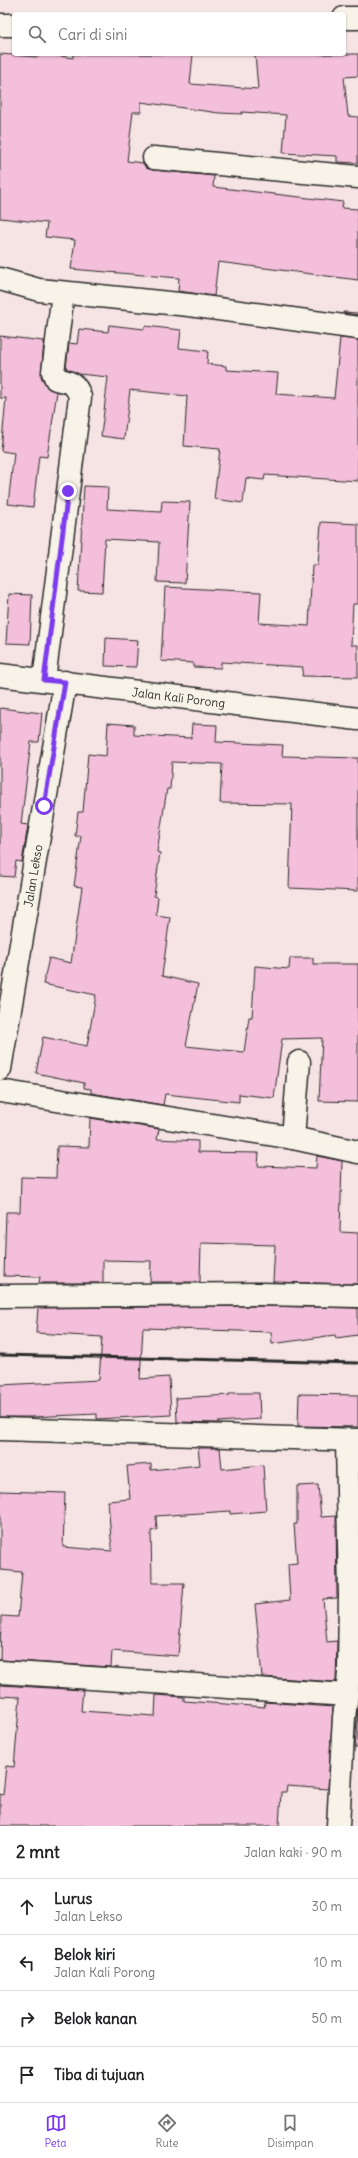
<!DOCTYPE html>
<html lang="id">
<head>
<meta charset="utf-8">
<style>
  :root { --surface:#fff; --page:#f6f6f6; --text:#202124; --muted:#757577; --line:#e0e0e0; --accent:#7c3aed }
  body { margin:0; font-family:Delius,sans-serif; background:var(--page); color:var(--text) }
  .stop { position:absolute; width:12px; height:12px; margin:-9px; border:3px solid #7c3aed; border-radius:50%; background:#fff }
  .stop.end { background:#7c3aed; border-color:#fff; box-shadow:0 1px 4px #0008 }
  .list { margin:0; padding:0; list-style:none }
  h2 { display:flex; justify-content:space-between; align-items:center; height:52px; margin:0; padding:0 16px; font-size:17px }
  h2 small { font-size:13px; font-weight:400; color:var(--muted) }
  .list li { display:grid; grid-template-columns:26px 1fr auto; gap:12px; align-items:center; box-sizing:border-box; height:56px; padding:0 16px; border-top:1px solid var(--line) }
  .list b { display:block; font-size:15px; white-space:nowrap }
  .list p { margin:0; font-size:13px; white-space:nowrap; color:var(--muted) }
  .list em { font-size:13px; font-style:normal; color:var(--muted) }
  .icon { flex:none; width:22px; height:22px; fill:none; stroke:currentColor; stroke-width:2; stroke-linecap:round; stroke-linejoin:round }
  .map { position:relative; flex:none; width:358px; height:1826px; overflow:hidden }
  .search { position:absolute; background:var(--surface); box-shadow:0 1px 3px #0004; left:12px; right:12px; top:12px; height:44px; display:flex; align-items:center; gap:10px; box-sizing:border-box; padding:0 14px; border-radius:4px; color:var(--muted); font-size:15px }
  .sheet { height:276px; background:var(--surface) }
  nav { display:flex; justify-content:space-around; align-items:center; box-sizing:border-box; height:56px; border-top:1px solid var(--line); background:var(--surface); font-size:11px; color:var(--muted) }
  nav a { display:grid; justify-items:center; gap:2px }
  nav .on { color:var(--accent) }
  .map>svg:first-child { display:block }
</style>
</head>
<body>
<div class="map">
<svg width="358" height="1826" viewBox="0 0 358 1826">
  <rect width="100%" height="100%" fill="#f6e3e4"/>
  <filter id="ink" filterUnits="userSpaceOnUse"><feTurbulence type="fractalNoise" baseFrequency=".025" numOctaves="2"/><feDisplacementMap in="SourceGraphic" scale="8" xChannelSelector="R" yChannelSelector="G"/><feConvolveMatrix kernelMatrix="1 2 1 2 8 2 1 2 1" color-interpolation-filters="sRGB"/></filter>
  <g filter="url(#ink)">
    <g fill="#f3bfda" stroke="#2b2b2b">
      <polygon points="0,54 38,57 38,54 48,54 73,58 73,54 193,54 190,84 258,89 255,54 358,54 358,76 344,77 348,116 358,117 358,163 337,162 337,156 283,153 286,115 242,112 242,114 219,113 141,102 141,112 133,112 127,161 143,163 146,168 153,170 214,176 213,187 343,202 342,208 358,209 358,280 218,262 214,296 178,291 179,278 71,269 75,240 45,237 47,223 0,218"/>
      <polygon points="343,312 358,313 358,315 343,313"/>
      <polygon points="109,325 144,329 145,326 181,330 179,348 208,351 207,364 226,366 226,370 278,373 276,394 334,398 340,338 358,340 358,481 265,475 264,480 246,478 243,503 214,499 220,449 184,446 187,396 130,390 124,439 101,436 108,377 79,374 66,368 69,343 77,344 79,329 108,332"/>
      <polygon points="0,336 44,341 41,377 48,388 57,392 47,457 39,456 33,507 8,504 14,453 1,451 6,398 0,398"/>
      <polygon points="84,486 108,487 107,509 161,512 162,501 190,502 185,583 157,582 159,542 105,539 102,592 78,591"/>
      <polygon points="321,522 358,524 358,604 353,604 351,645 358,645 358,677 302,676 303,667 221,662 221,668 193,667 193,663 161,661 165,587 261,592 259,623 309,626 312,565 318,565"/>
      <polygon points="9,594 32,595 30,644 6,643"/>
      <polygon points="106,638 138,640 136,667 105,666"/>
      <polygon points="0,708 42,713 39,742 31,742 21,824 28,825 22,862 16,861 14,877 0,876"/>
      <polygon points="108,723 134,725 134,735 191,738 192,724 217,725 216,742 283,745 282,756 358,758 358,891 289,888 292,804 220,803 222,764 172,762 170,789 167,789 157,852 160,853 154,896 158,897 156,915 170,917 162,976 198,984 186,1046 244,1052 249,1017 252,1017 255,966 289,969 290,958 313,958 313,964 358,964 358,1102 319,1101 322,1038 282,1039 274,1098 239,1094 239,1102 165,1094 163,1105 91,1093 91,1089 84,1088 84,1083 36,1073 43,1037 87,1046 96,995 43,984 49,958 71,963 82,887 74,886 81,836 75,836 78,812 83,812 88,754 106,756"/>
      <polygon points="90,1118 159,1129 157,1139 198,1141 198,1152 259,1153 258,1166 316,1168 317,1156 342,1161 340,1232 358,1233 358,1284 273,1282 275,1245 201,1243 200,1282 150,1282 151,1261 103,1260 103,1283 39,1283 40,1277 4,1276 6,1212 20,1212 21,1177 56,1178 57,1146 89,1147"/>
      <polygon points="260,1306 358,1308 358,1335 336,1338 335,1335 272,1344 271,1332 143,1328 140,1379 169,1377 171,1415 97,1419 97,1414 31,1417 0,1417 0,1385 99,1380 102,1337 36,1333 38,1308"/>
      <polygon points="230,1393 259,1393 260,1419 218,1422 218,1423 177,1422 176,1398 230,1395"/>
      <polygon points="299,1394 358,1395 358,1427 298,1426"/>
      <polygon points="198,1448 220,1448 222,1469 263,1465 266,1511 230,1514 230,1511 156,1516 157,1530 151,1531 152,1583 184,1583 178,1656 112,1651 111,1667 0,1660 1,1616 18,1617 22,1572 0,1570 0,1491 65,1493 63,1547 112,1551 108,1501 130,1499 127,1466 151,1464 151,1470 200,1465"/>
      <polygon points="318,1485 321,1517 336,1516 337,1598 323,1599 327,1642 337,1641 336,1682 262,1677 255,1604 290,1600 288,1564 297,1563 294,1524 297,1524 297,1486"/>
      <polygon points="0,1685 83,1690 81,1711 155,1716 156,1695 184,1697 184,1701 265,1707 264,1702 333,1707 328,1789 287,1786 286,1792 281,1792 279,1826 0,1826 0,1794 3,1795 6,1766 14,1767 20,1697 0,1696"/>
      <polygon points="358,1707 358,1748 355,1748"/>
    </g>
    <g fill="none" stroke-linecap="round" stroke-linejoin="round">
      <defs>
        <g id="minor">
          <polyline points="344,18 358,18"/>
          <polyline points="0,25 14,25"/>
          <polyline points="154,158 358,177"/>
          <polyline points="0,279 39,290 189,305 358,328"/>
          <path id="s1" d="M0 675 358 719"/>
          <path d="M44 680 80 397C76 383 70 382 56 379L53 372 63 293"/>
          <path id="s2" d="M0 1069 65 682"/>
          <polyline points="0,1091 293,1138 358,1152"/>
          <polyline points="293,1138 299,1062"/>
          <polyline points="0,1296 260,1294 358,1296"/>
          <polyline points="0,1429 358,1440"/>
          <polyline points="347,1440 350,1594 349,1673 347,1695"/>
          <polyline points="0,1672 347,1695 344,1717 338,1826"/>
        </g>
      </defs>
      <use href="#minor" stroke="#2b2b2b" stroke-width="25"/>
      <use href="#minor" stroke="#f7f3e8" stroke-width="22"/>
      <polyline stroke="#2b2b2b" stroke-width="3" points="0,1355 358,1363"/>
    </g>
  </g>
  <g fill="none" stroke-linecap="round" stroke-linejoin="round" filter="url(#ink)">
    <polyline stroke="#7c3aed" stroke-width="5" points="44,806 65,682 44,680 68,491"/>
  </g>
  <g text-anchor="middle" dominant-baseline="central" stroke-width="4" stroke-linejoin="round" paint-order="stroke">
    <g font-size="12" fill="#2b2b2b" stroke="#f7f3e8">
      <text stroke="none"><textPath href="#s1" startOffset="180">Jalan Kali Porong</textPath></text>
      <text stroke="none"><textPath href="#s2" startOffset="196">Jalan Lekso</textPath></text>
    </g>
  </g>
</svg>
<div class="stop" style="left:44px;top:806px"></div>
<div class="stop end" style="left:68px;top:491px"></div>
<div class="search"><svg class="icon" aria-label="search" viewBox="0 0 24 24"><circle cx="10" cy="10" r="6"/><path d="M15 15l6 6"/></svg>Cari di sini</div>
</div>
<section class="sheet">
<h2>2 mnt<small>Jalan kaki · 90 m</small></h2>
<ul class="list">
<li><svg class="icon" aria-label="ahead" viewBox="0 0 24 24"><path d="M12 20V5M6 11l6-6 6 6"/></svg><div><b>Lurus</b><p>Jalan Lekso</p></div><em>30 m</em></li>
<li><svg class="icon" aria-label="left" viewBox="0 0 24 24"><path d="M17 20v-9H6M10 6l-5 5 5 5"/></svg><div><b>Belok kiri</b><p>Jalan Kali Porong</p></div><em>10 m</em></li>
<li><svg class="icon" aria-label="right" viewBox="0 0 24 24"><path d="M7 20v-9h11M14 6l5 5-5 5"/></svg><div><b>Belok kanan</b></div><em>50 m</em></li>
<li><svg class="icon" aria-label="arrive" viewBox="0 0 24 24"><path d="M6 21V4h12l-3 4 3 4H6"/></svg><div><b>Tiba di tujuan</b></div></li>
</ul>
</section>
<nav>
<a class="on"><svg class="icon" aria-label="map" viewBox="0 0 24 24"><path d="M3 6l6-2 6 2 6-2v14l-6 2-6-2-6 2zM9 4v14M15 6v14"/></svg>Peta</a>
<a><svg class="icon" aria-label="directions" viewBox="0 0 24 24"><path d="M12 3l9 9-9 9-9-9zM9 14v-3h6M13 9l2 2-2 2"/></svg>Rute</a>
<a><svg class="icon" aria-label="saved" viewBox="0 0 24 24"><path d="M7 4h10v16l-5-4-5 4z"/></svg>Disimpan</a>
</nav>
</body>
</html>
